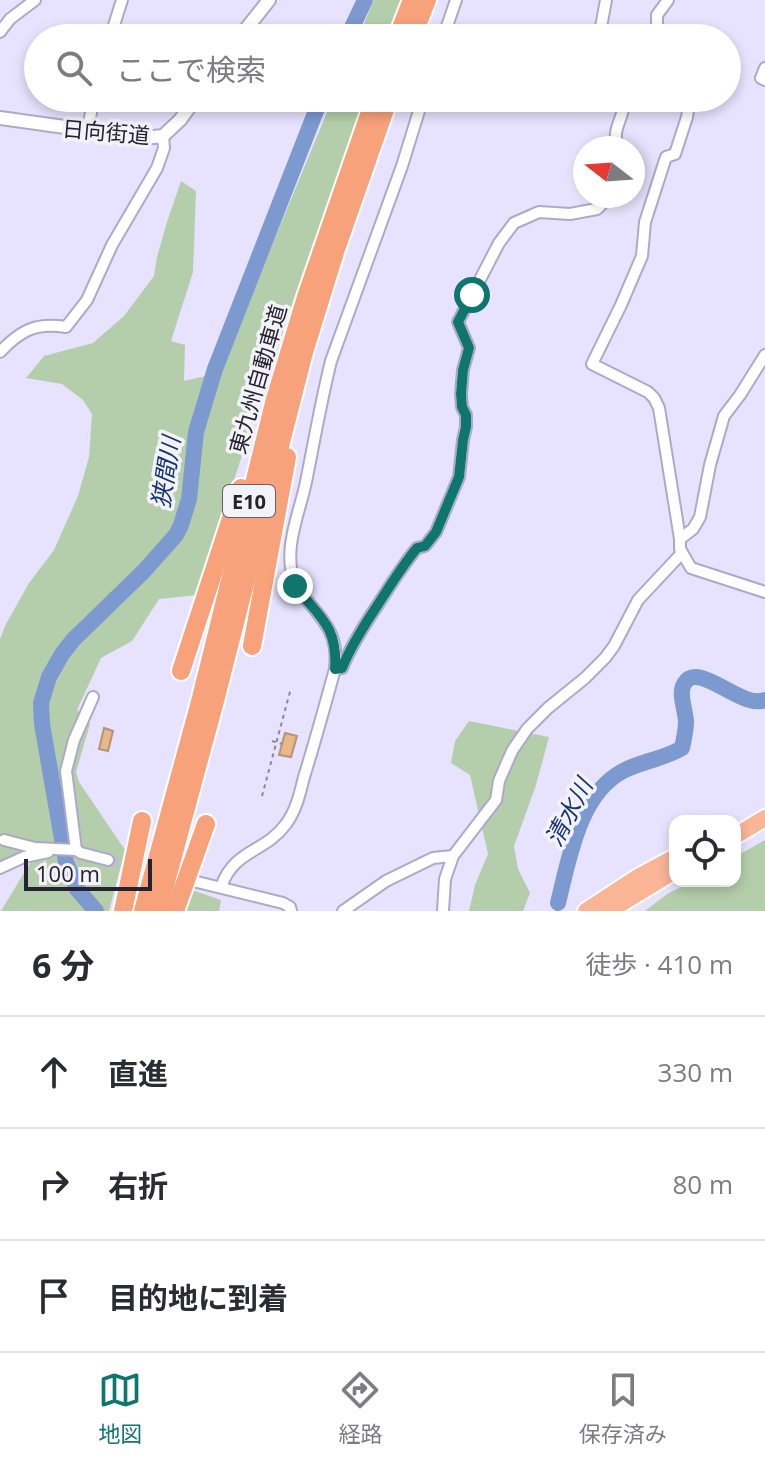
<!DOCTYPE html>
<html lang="ja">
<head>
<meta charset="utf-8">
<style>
  :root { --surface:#fff; --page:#f2f2f3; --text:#2b2b33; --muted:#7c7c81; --line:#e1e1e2; --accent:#0f766e }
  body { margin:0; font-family:"Open Sans","Noto Sans JP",sans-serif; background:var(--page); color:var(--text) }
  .controls { position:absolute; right:24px; bottom:24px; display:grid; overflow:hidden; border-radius:16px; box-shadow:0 4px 12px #0003 }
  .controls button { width:72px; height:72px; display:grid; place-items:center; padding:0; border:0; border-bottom:2px solid var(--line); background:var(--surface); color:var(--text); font:40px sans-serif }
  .compass { position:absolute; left:573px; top:136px; width:72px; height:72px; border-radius:50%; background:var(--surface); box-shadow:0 4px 12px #0003; rotate:287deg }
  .scale { position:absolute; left:24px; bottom:20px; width:128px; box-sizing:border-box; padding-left:8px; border:4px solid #25232f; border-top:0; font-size:22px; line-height:28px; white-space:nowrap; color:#25232f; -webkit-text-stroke:6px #f3f2f9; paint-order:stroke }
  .stop { position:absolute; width:24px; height:24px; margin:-18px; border:6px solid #0f766e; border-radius:50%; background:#fff }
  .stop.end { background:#0f766e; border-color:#fff; box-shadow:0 2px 8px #0008 }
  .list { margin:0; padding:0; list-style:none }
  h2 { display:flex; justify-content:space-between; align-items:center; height:104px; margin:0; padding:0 32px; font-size:34px }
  h2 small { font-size:26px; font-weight:400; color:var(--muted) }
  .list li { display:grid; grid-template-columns:52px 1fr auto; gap:24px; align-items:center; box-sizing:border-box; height:112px; padding:0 32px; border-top:2px solid var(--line) }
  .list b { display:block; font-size:30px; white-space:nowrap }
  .list em { font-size:26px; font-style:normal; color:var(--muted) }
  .icon { flex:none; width:44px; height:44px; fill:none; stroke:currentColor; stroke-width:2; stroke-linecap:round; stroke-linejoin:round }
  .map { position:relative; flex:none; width:765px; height:911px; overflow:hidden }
  .search { position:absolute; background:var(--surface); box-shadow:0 4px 12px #0003; left:24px; right:24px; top:24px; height:88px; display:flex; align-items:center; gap:20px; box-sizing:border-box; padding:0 28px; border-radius:44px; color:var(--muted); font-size:30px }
  .sheet { height:440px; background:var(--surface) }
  nav { display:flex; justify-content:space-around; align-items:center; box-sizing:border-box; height:112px; border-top:2px solid var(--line); background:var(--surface); font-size:22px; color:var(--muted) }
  nav a { display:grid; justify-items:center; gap:4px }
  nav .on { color:var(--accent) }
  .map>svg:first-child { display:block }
</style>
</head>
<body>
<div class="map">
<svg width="765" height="911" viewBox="0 0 765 911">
  <rect width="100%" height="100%" fill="#e7e2fd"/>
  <g fill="#b4ceab">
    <polygon points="374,0 403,0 389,38 358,38"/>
    <path d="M333 98H366C305 262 250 428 197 595L159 599 132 641 101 658 77 710 90 724 76 772 79 782 125 850 109 911H1L41 845 0 862V639L6 624 29 583 54 550 78 496 89 457 92 414 83 400 62 384 26 378 44 356 93 343 124 316 154 276 157 257 167 222 181 181 196 191 193 272 171 341 185 345 184 381 219 373Z"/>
    <polygon points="469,721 549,737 536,785 514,846 518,869 530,893 523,911 469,911 475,885 488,854 470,775 451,763 455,741"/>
    <polygon points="765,840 765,911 645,911 667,894 693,881 735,881 735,857"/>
    <polygon points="192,890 221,900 219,911 184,911"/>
  </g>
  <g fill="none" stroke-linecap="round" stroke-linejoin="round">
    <polyline stroke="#7c99d0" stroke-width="3" points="557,911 558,903"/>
    <g stroke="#7c99d0" stroke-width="16">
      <polyline points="347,38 365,0"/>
      <path d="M558 903C569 859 579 794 623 771 642 761 664 759 682 748 684 739 686 730 686 722 686 711 678 694 684 684 698 659 741 710 765 700"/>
      <polyline points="96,911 77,889 66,862 42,724 41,703 49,677 62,654 73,640 144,571 176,535 181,525 189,499 196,432 215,369 321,98"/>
    </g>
  </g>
  <g fill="#ebb787" stroke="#b0957d" stroke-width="2">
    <polygon points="104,728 113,731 108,751 99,749"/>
    <polygon points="285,733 297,736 291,757 279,755"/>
  </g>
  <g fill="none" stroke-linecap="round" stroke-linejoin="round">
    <polyline stroke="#c0bcd4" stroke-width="10" stroke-dasharray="10 5" stroke-linecap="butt" points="108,860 156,872"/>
    <defs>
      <g id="minor">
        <polyline points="0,32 10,19 35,0"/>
        <polyline points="110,38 122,0"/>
        <polyline points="443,38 456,0"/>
        <polyline points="602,38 601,27 606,0"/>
        <polyline points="667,38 657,27 657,15 668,0"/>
        <polyline points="765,68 761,78 765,80"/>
        <polyline points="690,98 687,117 675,154 666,157 645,222 642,256 621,305 592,364 648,392 654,398 659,408 680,539 680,549 691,568 765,592"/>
        <polyline points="87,132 94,98"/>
        <path d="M617 148C617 143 615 138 616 133 618 120 626 112 622 98"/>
        <path d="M0 352C20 331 35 322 66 327L87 300 112 245 157 168 164 148 163 136"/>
        <polyline points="680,539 693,529 700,517 710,465 724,416 740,395 765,355"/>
        <path d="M335 669 342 668C351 646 363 627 377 606 390 586 402 566 417 548L425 546 436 532 459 477 463 440 466 427V415L462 407 461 394 463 370 469 348 458 322 499 243 514 223 539 212 570 214 597 209 610 196"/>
        <polyline points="93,697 74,740 66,771 76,850 81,853 108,860"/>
        <polyline points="4,840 35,848 76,850"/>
        <polyline points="0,868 24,857 48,852"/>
        <polyline points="193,881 283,903 290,907 291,911"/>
        <path d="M221 887C234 849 265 853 286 824 296 811 300 793 304 777 315 742 325 705 335 669 338 639 329 626 310 604 305 598 298 591 295 584 282 550 299 515 306 482 314 442 321 401 331 361L402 166 423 98"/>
        <polyline points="343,911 386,881 433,858 453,856"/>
        <polyline points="443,911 445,879 453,856 496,800 499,781 512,751 527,729 548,708 585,678 605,658 614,646 638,600 682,553"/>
      </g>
      <g id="tertiary">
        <polyline points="239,38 269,0"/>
        <polyline points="0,118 143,138 163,136 180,120 196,98"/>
      </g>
      <g id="trunk">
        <polyline points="735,836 765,818"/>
        <polyline points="586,911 638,877 675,857"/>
        <polyline points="609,911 675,871"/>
      </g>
      <g id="motorway">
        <polyline points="397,38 412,0"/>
        <polyline points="412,38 427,0"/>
        <polyline points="252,646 287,457"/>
        <polyline points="181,671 241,488"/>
        <polyline points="123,911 142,821"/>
        <polyline points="143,911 201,698 275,399 306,297 375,98"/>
        <polyline points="158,911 215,701 304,352 336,249 389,98"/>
        <polyline points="175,911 206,824"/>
      </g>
    </defs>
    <use href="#minor" stroke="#afa9c9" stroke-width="14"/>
    <use href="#tertiary" stroke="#afa9c9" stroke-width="16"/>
    <use href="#trunk" stroke="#fff" stroke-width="20"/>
    <use href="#motorway" stroke="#fff" stroke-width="22"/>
    <g stroke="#8b889c" stroke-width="2" stroke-dasharray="4 4" stroke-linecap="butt">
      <polyline points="272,741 282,744"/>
      <polyline points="262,796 291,688"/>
    </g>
    <use href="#minor" stroke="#fff" stroke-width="10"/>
    <use href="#tertiary" stroke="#fff" stroke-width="12"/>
    <use href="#trunk" stroke="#fab496" stroke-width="16"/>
    <use href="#motorway" stroke="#f8a27c" stroke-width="18"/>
  </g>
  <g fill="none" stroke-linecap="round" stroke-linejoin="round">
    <path stroke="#0f766e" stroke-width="10" d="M295 586C319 617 338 626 335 669L342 668C351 646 363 627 377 606 390 586 402 566 417 548L425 546 436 532 459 477 463 440 466 427V415L462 407 461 394 463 370 469 348 458 322 472 295"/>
  </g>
  <g text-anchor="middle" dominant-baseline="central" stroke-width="7" stroke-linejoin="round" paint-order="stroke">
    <rect fill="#f3f2f9" stroke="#63616c" stroke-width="2" x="223" y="485" width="52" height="32" rx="6"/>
    <g font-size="20" font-weight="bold" fill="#25232f">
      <text x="249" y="501">E10</text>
    </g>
    <g font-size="22" fill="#25232f" stroke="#f3f2f9">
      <text transform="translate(106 131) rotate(5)">日向街道</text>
      <text transform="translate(257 379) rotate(-74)">東九州自動車道</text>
    </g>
    <g font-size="24" font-style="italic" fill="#153576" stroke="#f3f2f9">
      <text transform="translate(165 472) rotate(-81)">狭間川</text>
      <text transform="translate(568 812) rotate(-62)">清水川</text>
    </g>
  </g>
</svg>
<div class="controls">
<button><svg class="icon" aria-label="locate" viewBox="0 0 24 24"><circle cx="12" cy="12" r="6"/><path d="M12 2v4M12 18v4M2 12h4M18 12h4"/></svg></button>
</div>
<svg class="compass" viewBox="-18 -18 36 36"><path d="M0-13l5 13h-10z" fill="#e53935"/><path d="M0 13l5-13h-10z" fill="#7c7c81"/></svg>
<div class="scale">100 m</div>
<div class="stop" style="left:472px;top:295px"></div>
<div class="stop end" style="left:295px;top:586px"></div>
<div class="search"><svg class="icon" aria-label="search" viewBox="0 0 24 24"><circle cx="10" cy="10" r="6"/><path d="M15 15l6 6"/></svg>ここで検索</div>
</div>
<section class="sheet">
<h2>6 分<small>徒歩 · 410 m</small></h2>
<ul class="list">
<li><svg class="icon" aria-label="ahead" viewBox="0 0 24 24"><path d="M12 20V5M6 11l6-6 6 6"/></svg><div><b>直進</b></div><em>330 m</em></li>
<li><svg class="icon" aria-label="right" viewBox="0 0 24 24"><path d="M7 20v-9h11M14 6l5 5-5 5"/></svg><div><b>右折</b></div><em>80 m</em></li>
<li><svg class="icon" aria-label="arrive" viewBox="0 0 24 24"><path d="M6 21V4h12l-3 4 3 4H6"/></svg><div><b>目的地に到着</b></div></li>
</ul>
</section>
<nav>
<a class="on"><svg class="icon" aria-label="map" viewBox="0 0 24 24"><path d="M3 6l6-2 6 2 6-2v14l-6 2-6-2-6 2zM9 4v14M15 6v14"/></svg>地図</a>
<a><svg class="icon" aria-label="directions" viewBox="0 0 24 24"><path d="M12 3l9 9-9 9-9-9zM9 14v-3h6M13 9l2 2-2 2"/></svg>経路</a>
<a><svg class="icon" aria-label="saved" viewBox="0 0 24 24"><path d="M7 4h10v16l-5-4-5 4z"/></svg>保存済み</a>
</nav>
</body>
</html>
